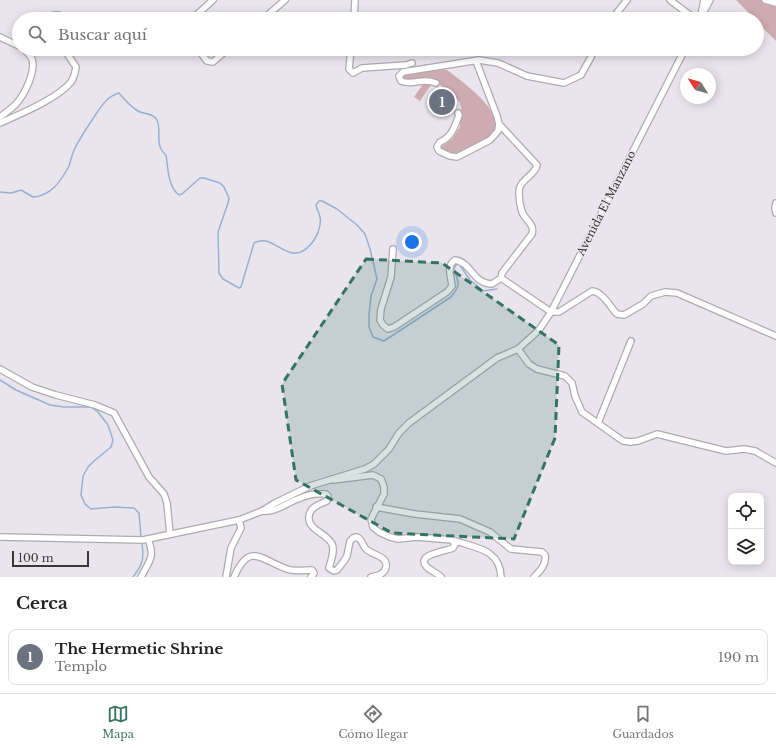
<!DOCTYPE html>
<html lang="es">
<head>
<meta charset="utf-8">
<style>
  :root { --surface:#fff; --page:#f6f6f6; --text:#222; --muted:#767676; --line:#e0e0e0; --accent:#347463 }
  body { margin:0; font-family:"Libre Baskerville",serif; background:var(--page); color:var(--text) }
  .controls { position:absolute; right:12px; bottom:12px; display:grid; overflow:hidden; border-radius:8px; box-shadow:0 2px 10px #0003 }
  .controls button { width:36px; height:36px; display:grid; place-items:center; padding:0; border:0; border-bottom:1px solid var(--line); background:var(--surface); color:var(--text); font:20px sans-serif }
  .compass { position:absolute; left:680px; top:68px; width:36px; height:36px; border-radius:50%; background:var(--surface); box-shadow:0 2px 10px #0003; rotate:307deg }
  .scale { position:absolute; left:12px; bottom:10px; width:77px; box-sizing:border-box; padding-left:4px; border:2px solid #39373a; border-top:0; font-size:11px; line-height:14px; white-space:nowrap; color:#39373a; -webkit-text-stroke:3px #eae5ed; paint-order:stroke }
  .you { position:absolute; left:412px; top:242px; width:14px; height:14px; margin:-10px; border:3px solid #fff; border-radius:50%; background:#1a73e8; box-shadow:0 0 0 6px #1a73e833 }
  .badge { display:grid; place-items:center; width:26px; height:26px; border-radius:50%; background:var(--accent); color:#fff; font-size:13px; font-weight:700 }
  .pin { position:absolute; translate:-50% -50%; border:2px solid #fff; box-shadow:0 1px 4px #0006 }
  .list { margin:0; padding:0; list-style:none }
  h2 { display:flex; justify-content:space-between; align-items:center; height:52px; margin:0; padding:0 16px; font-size:17px }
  h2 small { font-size:13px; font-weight:400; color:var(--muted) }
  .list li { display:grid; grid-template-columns:26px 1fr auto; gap:12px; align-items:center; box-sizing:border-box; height:56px; margin:0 8px 8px; padding:0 8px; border:1px solid var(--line); border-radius:8px }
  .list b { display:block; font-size:15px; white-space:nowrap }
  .list p { margin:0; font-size:13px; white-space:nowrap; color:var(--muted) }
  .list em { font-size:13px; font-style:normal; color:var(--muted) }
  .icon { flex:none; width:22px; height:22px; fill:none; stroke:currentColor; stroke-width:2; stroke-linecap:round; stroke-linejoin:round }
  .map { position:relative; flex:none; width:776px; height:577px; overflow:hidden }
  .search { position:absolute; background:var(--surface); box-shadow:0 2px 10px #0003; left:12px; right:12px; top:12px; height:44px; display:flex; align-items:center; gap:10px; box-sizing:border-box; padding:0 14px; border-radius:22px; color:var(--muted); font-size:15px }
  .sheet { height:116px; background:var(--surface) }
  nav { display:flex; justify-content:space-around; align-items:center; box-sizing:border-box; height:56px; border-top:1px solid var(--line); background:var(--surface); font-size:11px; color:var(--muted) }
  nav a { display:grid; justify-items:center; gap:2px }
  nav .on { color:var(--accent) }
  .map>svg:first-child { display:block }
</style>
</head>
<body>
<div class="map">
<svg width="776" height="577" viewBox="0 0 776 577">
  <rect width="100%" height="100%" fill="#eae5ed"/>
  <g fill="#ceabb0">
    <polygon points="736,0 776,0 776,41 757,22 757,19 755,19"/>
    <path d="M437 69 447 70 451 73C465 84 515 119 488 139 485 141 480 143 477 145 461 153 460 156 442 152L440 148 452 139 460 127 461 108 460 103 454 95 436 82 407 81 403 79 404 75 405 74Z"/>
    <polygon points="428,83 431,85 420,101 414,97 423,84"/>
  </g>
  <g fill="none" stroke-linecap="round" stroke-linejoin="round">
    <g stroke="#97b0d4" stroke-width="1.5">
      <path d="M0 192 11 193 21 190 33 197C51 196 61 181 69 166 71 160 72 154 75 148 81 136 89 125 96 114 102 105 108 96 119 93 124 99 131 107 138 111 143 114 154 113 157 120 162 131 154 146 166 155 168 168 168 187 179 195L182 194 200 178H204L220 183 224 187 229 198 228 203 218 232 219 273 223 279 239 288 241 287 254 243C258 241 264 240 269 242 283 248 295 262 310 245 316 239 322 226 320 217 319 213 317 209 316 205L319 201H322L337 209 357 225 365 234 370 249 377 279 371 296 369 315V327L373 337 384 341 451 297C461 285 459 283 454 269L456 265 459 264 470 280 483 291 497 289"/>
      <polyline points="0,380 16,390 50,405 64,407 91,407 98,412 108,425 113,440 111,447 94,461 88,467 83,476 81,495 85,504 91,509 114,507 134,508 139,513 141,537"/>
      <path d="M133 577C143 564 144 559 142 543"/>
    </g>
    <defs>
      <g id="street">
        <polyline points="670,0 695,19"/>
        <polyline points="765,0 776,3"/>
        <polyline points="701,15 704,0"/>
        <polyline points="50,19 54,15 59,15 72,19"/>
        <polyline points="192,19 213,0"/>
        <polyline points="263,19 285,0"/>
        <polyline points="354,19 355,0"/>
        <polyline points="612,19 627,0"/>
        <polyline points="700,19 710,0"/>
        <polyline points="0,37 19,46"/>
        <polyline points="198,49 207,61 213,62 228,49"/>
        <polyline points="351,49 349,69 353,73 362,68 406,65 412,63"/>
        <path d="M436 83C422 77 413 86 401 81L399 76 403 72 479 60 498 63 527 76 564 83 581 75 591 57 593 49"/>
        <path d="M458 113 459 115C455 126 452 137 440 142L437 147 439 151 450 156 457 157 490 140 498 131 499 124 497 116 476 61"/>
        <path d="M0 117C5 113 10 110 15 105 24 96 36 72 32 59 30 55 27 52 24 49"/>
        <path d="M0 123C20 114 57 99 71 82 74 78 75 73 76 67L64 49"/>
        <polyline points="776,203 775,208 776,213"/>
        <path d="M393 249 391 277 381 309 380 320 383 325 388 329 394 327 447 292 452 286C451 276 446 266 455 260 471 262 473 284 492 284L501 278 502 273 532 234C535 224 525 220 522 212 520 206 519 199 519 193 518 180 535 176 537 165L499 124"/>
        <path d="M501 278 551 312H559L592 291C603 292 610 307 617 314L624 315 643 304 651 296 665 292 677 293 776 336"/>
        <polyline points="518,349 529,364 537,369 565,376 572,383 575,396 582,412 623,441 630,442 638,441 657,434 726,451 744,449 755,451 776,463"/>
        <polyline points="0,369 32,387 56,395 95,405 114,413 149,477 164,494 167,503 170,534"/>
        <polyline points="598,423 631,341"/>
        <path d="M333 480 373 475 381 479 384 487V494L371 519 373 527 379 532 390 537 398 539 417 537 452 540 455 544 453 548C447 551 416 554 426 566 429 570 437 573 441 577"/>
        <path d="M376 507 415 514 460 519 490 532 511 549 542 552 545 555C547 564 540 571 534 577"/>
        <path d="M262 511C275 513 286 503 298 499 306 495 316 493 326 494L328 496 327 501C320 504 310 507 309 516 307 530 327 533 332 544 335 551 331 560 329 568L334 571 337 570 344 561 347 556 350 541 353 538 357 537C363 540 362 545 366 549 372 555 388 556 386 567 384 575 377 576 371 577"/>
        <polyline points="0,537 143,540 239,520 262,511 275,503 310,486 365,469 374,464 389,449 399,433 409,423 497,358 518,349 539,330 551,312 685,49"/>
        <path d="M453 540C474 548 500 548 501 577"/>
        <path d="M141 577C150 560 155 557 148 539"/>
        <polyline points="226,577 231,548 241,528 239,520"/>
        <path d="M234 577C250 541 261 560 287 569 295 572 303 570 312 570L314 573 311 577"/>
      </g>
    </defs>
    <use href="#street" stroke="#aeaab1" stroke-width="8"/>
    <use href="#street" stroke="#fff" stroke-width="5.5"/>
  </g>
  <path fill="#347463" fill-opacity="0.2" stroke="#347463" stroke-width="3" stroke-dasharray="8 5" stroke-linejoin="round" d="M366 259 442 263 559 345 555 438 514 539 392 533 296 480 282 384Z"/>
  <g text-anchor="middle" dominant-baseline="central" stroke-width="3.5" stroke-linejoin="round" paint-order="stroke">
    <g font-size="11" fill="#39373a" stroke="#eae5ed">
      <text transform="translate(606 203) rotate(-63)">Avenida El Manzano</text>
    </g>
  </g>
</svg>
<div class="controls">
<button><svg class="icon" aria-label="locate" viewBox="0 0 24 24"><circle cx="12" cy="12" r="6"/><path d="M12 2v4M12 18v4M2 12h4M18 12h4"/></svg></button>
<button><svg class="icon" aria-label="layers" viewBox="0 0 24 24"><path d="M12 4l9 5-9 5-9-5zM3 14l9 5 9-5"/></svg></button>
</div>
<svg class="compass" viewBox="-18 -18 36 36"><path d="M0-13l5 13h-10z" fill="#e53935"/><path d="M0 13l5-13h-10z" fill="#767676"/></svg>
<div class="scale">100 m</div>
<div class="you"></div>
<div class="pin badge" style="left:442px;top:102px;background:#6b7280">1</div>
<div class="search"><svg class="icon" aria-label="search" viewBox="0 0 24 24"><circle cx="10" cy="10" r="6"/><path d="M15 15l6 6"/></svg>Buscar aquí</div>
</div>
<section class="sheet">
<h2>Cerca<small></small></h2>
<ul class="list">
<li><span class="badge" style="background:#6b7280">1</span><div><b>The Hermetic Shrine</b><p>Templo</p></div><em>190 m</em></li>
</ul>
</section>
<nav>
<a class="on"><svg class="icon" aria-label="map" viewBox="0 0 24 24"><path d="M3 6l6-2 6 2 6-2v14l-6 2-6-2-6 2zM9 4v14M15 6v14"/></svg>Mapa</a>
<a><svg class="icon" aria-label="directions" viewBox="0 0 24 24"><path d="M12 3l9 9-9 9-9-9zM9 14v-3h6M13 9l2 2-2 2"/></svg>Cómo llegar</a>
<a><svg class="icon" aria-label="saved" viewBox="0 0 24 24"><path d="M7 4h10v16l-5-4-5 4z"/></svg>Guardados</a>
</nav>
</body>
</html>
